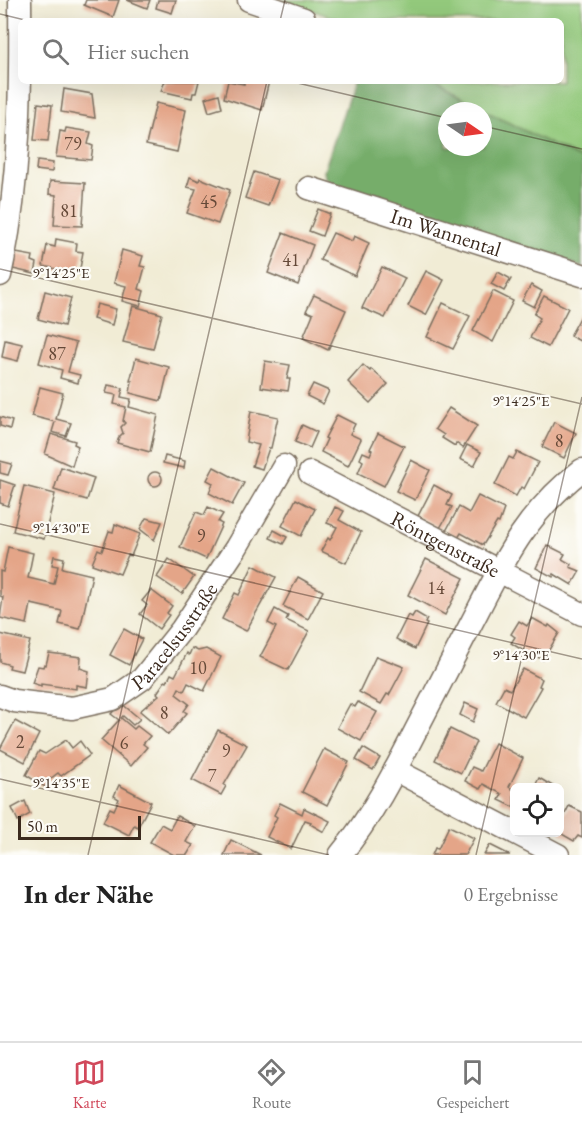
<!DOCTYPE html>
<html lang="de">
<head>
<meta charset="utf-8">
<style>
  :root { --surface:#fff; --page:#f6f6f6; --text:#222; --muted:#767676; --line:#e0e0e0; --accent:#d1495b }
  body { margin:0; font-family:"EB Garamond",serif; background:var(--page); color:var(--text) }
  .controls { position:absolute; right:18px; bottom:18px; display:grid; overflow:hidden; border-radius:9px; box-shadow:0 6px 24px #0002 }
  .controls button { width:54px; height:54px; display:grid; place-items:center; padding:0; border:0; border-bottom:2px solid var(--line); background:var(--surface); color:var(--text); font:30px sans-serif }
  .compass { position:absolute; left:438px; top:102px; width:54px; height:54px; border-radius:50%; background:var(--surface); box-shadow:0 6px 24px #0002; rotate:103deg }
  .scale { position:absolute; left:18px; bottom:15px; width:123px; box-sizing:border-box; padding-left:6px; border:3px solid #3b2a1e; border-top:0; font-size:16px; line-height:21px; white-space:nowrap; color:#3b2a1e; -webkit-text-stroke:4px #fdfcf7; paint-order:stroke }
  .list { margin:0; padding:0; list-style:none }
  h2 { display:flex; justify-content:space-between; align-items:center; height:78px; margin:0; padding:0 24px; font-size:26px }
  h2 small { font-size:20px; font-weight:400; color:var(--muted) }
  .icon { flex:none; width:33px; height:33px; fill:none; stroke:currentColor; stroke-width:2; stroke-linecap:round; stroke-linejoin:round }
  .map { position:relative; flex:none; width:582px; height:855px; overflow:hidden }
  .search { position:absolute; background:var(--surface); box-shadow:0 6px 24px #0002; left:18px; right:18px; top:18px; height:66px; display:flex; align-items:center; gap:15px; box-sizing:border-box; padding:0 21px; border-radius:9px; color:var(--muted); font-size:22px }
  .sheet { height:186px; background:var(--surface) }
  nav { display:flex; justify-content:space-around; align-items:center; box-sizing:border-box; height:84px; border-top:2px solid var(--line); background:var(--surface); font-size:16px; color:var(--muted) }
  nav a { display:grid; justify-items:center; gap:3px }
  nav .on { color:var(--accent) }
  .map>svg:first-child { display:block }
</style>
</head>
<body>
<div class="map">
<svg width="582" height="855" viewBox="0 0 582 855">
  <rect width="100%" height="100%" fill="#fdfcf7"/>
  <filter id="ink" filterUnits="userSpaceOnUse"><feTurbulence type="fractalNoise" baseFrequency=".0167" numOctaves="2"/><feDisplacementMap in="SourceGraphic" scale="12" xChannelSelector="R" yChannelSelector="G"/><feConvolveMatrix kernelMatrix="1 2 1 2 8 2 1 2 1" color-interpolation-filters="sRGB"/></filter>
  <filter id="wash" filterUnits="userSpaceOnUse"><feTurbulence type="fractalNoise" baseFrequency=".008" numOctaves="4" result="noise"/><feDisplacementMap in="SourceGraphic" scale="24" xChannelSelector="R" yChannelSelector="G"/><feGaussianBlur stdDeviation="1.35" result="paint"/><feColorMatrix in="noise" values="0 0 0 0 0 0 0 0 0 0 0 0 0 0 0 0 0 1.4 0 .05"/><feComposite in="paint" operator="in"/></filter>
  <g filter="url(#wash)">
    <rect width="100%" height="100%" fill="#f1ecd5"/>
    <polygon fill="#93c97b" stroke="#677a4c" stroke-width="1.5" points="282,0 582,0 582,160 426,81 561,81 561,21 343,21"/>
    <path fill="#76ad6b" stroke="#586c44" stroke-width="1.5" fill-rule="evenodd" d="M354 81H426L582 160V267L333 185 325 177 324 171ZM447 111H483V147H447Z"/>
    <g id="blocks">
      <g fill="#e4a588">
        <polygon points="86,0 119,0 113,17 84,5"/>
        <polygon points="127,0 150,0 147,8"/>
        <polygon points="158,0 176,0 172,13 156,8"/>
        <polygon points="165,81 199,81 196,93 193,93 192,98 161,91"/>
        <polygon points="228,81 244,84 244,81 269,81 262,110 224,98"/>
        <polygon points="64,89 92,94 95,118 61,112"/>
        <polygon points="219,94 222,108 209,112 205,98"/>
        <polygon points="38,103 52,105 48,141 34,140"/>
        <polygon points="156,103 186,110 177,152 146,145"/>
        <polygon points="66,128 91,132 88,144 93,146 91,160 56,157 60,131 65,132"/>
        <polygon points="37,161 53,163 52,172 36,170"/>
        <polygon points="254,172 278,180 268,206 245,198"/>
        <polygon points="190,177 199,181 200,178 230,190 218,224 187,213 196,189 187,187"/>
        <polygon points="50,181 85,183 82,226 54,225 56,195 49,194"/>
        <polygon points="318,209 330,214 322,236 309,231"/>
        <polygon points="283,233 313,245 298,285 268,273"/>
        <polygon points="333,233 352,241 354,236 369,243 355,276 320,260"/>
        <polygon points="56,239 77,243 76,251 83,252 79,274 43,266 47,245 55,247"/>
        <polygon points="122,250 143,256 140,266 145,267 139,289 144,291 140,306 122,301 126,286 114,283"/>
        <polygon points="16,253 33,256 32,261 37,263 35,274 13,269"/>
        <polygon points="382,267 405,278 385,318 362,308"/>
        <polygon points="426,271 444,280 426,315 408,306"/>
        <polygon points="498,272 511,279 504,291 491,284"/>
        <polygon points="531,285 542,291 534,307 522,301"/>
        <polygon points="45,291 71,298 64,326 38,319"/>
        <polygon points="493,291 513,301 493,342 473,331"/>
        <polygon points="314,295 346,310 328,350 303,338 313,314 306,311"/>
        <polygon points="544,296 568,308 548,347 530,338 540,318 534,314"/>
        <polygon points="443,303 470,316 453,349 427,337"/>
        <polygon points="97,304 116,309 112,325 93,319"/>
        <polygon points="133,306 162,314 153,349 123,342"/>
        <polygon points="582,314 582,342 570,336"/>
        <polygon points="47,335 76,343 68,372 80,375 78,383 60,378 62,370 39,363"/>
        <polygon points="5,340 22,344 18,361 2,357"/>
        <polygon points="136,358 169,367 161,401 130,393 132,381 130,381"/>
        <polygon points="265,361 290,365 287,379 290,379 288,391 261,387"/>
        <polygon points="363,365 370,371 371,369 388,384 370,403 348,382"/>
        <polygon points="313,384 329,391 323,404 307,396"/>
        <polygon points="108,385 123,388 121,397 131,399 129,407 158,415 150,452 117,443 119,437 123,433 121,427 125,423 123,421 126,407 114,404 116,395 106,393"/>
        <polygon points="40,387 63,393 56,419 71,423 66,436 52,432 55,422 32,416"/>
        <polygon points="449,408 477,426 463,448 456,443 455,446 442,438 444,435 435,429"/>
        <polygon points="251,411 278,417 271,448 269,448 262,469 252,466 259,445 246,442"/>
        <polygon points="337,415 355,424 350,434 361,439 348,466 321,452 327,439 325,438"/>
        <polygon points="0,417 12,421 10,429 0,426"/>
        <polygon points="554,422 576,433 564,458 542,447"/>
        <polygon points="302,425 317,432 310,448 295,442"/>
        <polygon points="378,433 404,446 384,486 358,473 363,461 360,459 363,452 370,455 372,450 370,449"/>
        <polygon points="51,434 75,441 74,444 78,446 72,466 45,454"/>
        <polygon points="467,445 481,452 474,466 460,459"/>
        <polygon points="517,452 538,462 524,489 521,487 516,496 495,485 509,457 513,459"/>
        <polygon points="165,456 185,461 184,468 163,463"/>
        <polygon points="411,460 430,470 415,500 396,491"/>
        <polygon points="0,461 12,464 8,475 0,473"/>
        <polygon points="61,467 94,478 87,500 54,490"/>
        <polygon points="214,467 244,483 232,505 209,493 213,483 207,480"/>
        <circle cx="155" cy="479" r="7"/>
        <polygon points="0,480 15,485 8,506 0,503"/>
        <polygon points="434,485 452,495 447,505 452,507 440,528 418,516"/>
        <polygon points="24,486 55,494 44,539 13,531"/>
        <polygon points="478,496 504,509 499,523 497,522 483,545 461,533 458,538 446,531 459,507 469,513"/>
        <polygon points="296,499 315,509 301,536 282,526"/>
        <polygon points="208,507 223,514 218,522 222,524 206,559 180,547 196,512 204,515"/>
        <polygon points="335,507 344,511 339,520 361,532 346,563 321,551 328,538 330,540 337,527 327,523"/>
        <polygon points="146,518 162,522 154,540 140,529"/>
        <polygon points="115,524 140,534 131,556 128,555 120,574 92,564 98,549 102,551 109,531 113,532"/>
        <polygon points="274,530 287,537 283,544 270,538"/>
        <polygon points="547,545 565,554 562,559 571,564 570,567 580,571 572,585 554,574 553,577 536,568"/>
        <polygon points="8,547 33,553 28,578 54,584 58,566 52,565 54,556 64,558 62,568 92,575 80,629 59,624 62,611 31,604 27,624 0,618 3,597 0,596 0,571 3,572"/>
        <polygon points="169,559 194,577 182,594 157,577"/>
        <polygon points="426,559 464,578 445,615 408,595"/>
        <polygon points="253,565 276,577 246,631 222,619 235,593 239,595"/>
        <polygon points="298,577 323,591 308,619 283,606"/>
        <polygon points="151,590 172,606 167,613 169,615 159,629 140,614 147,605 142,601"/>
        <polygon points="275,609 288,616 286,620 309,631 288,670 260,657 276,627 268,623"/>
        <polygon points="415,612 427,619 425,623 427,624 415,649 396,639 408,615 412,617"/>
        <polygon points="532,618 548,627 549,625 559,633 543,660 534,655 533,657 511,643 515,637 511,634 519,621 527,626"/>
        <polygon points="124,629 142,639 129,665 110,655"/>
        <polygon points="0,634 30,641 22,671 9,668 10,665 0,662"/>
        <polygon points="192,648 198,651 206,649 221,657 204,691 188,683 184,691 179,688 176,694 189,704 184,711 187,713 168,735 140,711 159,695 157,693 165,681 167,682 171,674 175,676 187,653 189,655"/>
        <polygon points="49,653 81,657 80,668 89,671 87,687 76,685 76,689 41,684 41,686 32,683 38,666 43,667 44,664 46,665"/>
        <polygon points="376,656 404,667 389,695 387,694 381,704 359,692"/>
        <polygon points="523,669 542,679 539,686 541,687 524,717 496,702 504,687 510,690"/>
        <polygon points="358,702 377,712 361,741 337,728 350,704 355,707"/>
        <polygon points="121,703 140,719 133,725 123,716 121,718 134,729 137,726 150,736 143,744 147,747 131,766 101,740 119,720 111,714"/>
        <polygon points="465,703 478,709 473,722 460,715"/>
        <polygon points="15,721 39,734 25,762 0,749"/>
        <polygon points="450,729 476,742 461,773 435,760"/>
        <polygon points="218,730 247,745 224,785 226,786 221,795 192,780"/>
        <polygon points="66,740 72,748 80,741 90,755 61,776 58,773 50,779 45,787 26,775 39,751 45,754"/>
        <polygon points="495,743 523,758 509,787 514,790 514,807 499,800 502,794 483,784 480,789 465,781 472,767 481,771"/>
        <polygon points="363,748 380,758 373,770 356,760"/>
        <polygon points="324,749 349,762 327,805 302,792"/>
        <polygon points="539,778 556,788 534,788"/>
        <polygon points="119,785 151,802 138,827 134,825 129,835 103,822 110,808 114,810 119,799 114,796"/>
        <polygon points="25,801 30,814 18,821 12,808"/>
        <polygon points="280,803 302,814 304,808 330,821 324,832 310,824 311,822 305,820 291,849 267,837 277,817 274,815"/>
        <polygon points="569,806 582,812 582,838 578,836 574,841 560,833 563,824 560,824"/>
        <polygon points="177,816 195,826 186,842 193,845 187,855 174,855 150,842 161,824 170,829"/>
        <polygon points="449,826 474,838 465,855 432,855 435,848 438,849"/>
        <polygon points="231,840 261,855 224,855"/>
        <polygon points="490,845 510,855 484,855"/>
      </g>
    </g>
  </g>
  <g filter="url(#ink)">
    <use href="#blocks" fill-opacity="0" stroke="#7b6e5e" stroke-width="1.5"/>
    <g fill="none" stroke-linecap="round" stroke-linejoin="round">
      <defs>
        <g id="minor">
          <polyline points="249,0 304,19"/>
          <path id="s1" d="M309 188 582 275"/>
          <path d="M0 275C20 185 21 92 20 0"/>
          <path id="s2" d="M310 473 582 614"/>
          <path id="s3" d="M0 696 14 701 72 708 113 699 142 679 182 629 236 548 284 466"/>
          <polyline points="395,770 558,855"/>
          <path d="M340 855C371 818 394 773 416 730 435 693 454 657 473 620 504 560 527 512 582 470"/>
        </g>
      </defs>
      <use href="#minor" stroke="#7b6e5e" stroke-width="25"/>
      <use href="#minor" stroke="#fff" stroke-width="22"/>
    </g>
  </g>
  <path fill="none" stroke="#3b2a1e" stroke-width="1.5" stroke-opacity="0.45" d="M0 14 29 21M280 21 285 0M289 81 447 118M483 126 582 149M0 269 582 404M0 524 582 659M0 779 329 855M88 855 267 81M476 855 582 397"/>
  <g text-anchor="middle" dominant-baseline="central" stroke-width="4.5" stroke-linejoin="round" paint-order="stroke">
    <g font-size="18" fill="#654938">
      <text x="73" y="143">79</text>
      <text x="209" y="201">45</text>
      <text x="69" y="210">81</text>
      <text x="291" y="259">41</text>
      <text x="57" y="353">87</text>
      <text x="559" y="440">8</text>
      <text x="201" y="535">9</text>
      <text x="436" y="587">14</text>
      <text x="198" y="667">10</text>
      <text x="164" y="712">8</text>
      <text x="20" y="741">2</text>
      <text x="124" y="742">6</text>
      <text x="226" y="750">9</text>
      <text x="212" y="775">7</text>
    </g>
    <g font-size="21" fill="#3b2a1e" stroke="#fdfcf7">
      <text stroke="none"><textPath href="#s1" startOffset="144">Im Wannental</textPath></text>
      <text stroke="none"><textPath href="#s2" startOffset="153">Röntgenstraße</textPath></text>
      <text stroke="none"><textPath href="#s3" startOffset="204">Paracelsusstraße</textPath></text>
    </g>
  </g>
  <g font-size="15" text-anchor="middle" fill="#3b2a1e" stroke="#fdfcf7" stroke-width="4.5" stroke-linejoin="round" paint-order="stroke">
    <text x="61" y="278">9°14'25"E</text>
    <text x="521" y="406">9°14'25"E</text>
    <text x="61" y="533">9°14'30"E</text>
    <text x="521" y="660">9°14'30"E</text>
    <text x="61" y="788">9°14'35"E</text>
  </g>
</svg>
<div class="controls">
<button><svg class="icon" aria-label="locate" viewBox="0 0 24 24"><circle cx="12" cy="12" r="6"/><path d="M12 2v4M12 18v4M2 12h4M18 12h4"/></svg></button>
</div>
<svg class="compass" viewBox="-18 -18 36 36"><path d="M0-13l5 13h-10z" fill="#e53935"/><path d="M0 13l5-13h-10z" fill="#767676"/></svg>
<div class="scale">50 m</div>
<div class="search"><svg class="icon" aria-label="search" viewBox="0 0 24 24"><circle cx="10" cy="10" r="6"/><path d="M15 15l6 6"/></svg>Hier suchen</div>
</div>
<section class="sheet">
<h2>In der Nähe<small>0 Ergebnisse</small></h2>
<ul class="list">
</ul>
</section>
<nav>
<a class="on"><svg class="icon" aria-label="map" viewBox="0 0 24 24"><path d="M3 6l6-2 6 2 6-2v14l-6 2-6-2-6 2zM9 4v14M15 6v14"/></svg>Karte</a>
<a><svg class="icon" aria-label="directions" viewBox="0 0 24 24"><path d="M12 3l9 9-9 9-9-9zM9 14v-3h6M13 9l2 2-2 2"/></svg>Route</a>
<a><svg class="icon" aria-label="saved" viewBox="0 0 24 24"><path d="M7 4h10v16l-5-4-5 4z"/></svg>Gespeichert</a>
</nav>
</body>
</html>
